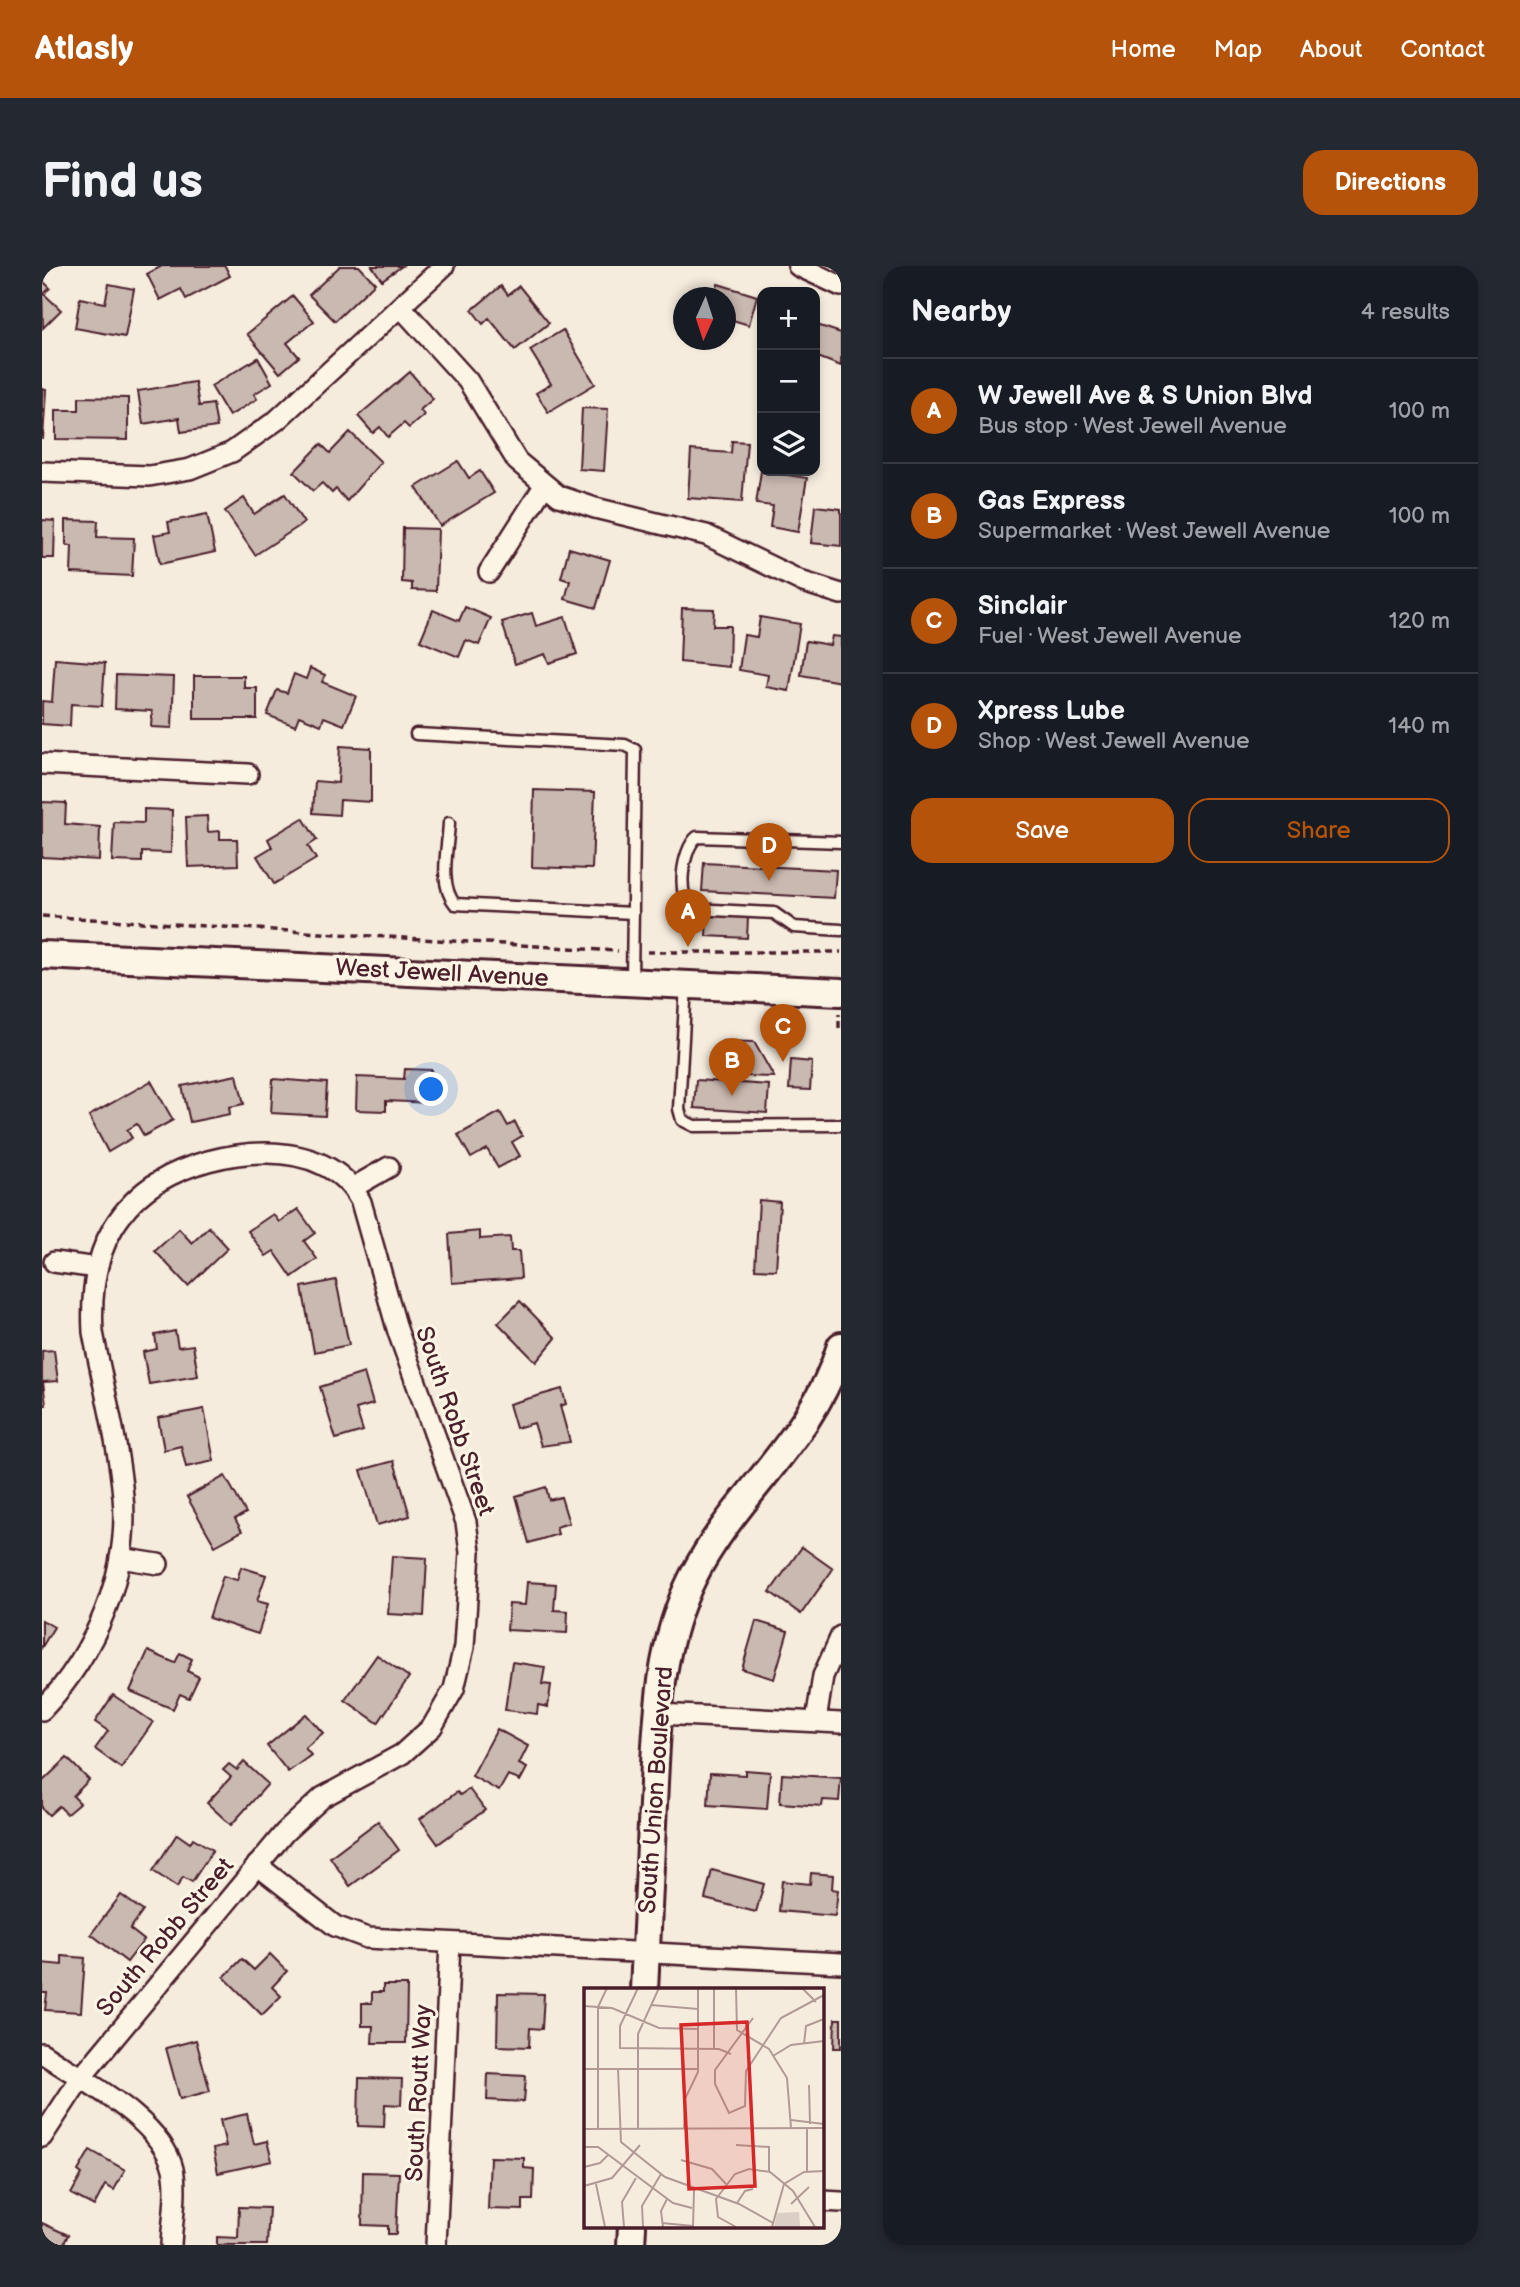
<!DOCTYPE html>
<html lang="en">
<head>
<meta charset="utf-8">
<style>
  :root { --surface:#171b24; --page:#242831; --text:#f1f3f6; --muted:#9ea1a6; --line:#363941; --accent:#b45309 }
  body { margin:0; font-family:"Balsamiq Sans",sans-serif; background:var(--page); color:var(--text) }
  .controls { position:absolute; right:21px; top:21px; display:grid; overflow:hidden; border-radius:14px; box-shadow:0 4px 10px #0003 }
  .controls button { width:63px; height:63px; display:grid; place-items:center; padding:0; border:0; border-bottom:2px solid var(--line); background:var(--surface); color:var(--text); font:35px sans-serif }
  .compass { position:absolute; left:631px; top:21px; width:63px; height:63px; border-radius:50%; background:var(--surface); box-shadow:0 4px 10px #0003; rotate:183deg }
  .you { position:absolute; left:390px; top:824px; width:24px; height:24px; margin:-18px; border:5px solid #fff; border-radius:50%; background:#1a73e8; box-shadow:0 0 0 10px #1a73e833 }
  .badge { display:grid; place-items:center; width:46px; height:46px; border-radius:50%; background:var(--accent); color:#fff; font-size:23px; font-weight:700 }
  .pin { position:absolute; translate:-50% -58px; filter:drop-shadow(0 2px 4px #0008) }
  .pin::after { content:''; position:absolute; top:37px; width:24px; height:21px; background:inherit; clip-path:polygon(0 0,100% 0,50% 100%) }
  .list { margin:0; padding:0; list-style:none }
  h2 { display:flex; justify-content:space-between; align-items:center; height:91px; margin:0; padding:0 28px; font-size:30px }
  h2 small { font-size:23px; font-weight:400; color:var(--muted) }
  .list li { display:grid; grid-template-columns:46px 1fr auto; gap:21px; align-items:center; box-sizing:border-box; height:105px; padding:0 28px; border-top:2px solid var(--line) }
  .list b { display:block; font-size:26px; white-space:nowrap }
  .list p { margin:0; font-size:23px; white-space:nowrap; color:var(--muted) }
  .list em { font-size:23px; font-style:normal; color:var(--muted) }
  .actions { display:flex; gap:14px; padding:21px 28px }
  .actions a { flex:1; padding:16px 0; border:2px solid var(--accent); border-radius:21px; text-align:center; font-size:24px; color:var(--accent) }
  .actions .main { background:var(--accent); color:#fff }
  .icon { flex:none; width:38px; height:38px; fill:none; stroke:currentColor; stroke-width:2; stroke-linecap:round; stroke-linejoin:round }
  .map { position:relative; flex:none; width:799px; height:1979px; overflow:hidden; border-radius:21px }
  header { display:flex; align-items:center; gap:42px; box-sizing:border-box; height:98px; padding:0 35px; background:var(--accent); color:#fff }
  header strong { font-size:33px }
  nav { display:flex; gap:38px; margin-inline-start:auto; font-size:24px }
  .intro { display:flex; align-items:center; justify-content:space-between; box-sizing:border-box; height:168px; padding:0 42px }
  h1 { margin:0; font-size:49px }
  .button { padding:18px 32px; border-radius:21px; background:var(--accent); color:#fff; font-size:24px; font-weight:700 }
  main { display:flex; gap:42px; padding:0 42px }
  aside { flex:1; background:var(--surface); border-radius:21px; box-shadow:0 4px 10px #0003 }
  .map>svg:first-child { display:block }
</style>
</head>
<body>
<header>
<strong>Atlasly</strong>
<nav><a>Home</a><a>Map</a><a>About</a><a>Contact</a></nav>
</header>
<div class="intro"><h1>Find us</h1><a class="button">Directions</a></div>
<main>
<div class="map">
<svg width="799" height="1979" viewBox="0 0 799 1979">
  <rect width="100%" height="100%" fill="#f5ecde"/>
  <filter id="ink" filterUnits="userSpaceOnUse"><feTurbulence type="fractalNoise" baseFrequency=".0143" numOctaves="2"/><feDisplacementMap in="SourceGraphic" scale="14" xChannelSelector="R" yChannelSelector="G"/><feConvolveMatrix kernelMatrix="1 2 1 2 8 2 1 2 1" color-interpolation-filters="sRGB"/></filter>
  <g filter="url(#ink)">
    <g fill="#cab9b1" stroke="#4a1f2b" stroke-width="2">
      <polygon points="120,0 183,0 188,10 144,33 139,23 118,34 105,8"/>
      <polygon points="298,0 317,0 333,17 293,55 267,29"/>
      <polygon points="330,0 360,0 340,14"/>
      <polygon points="0,14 8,22 2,28 19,44 1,62"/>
      <polygon points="67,18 92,23 83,71 33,62 38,32 63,37"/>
      <polygon points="676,18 715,30 707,59 684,52 684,32 672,32"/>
      <polygon points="459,20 466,29 477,20 507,57 473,84 447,52 441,58 430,44"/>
      <polygon points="251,30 272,55 245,77 257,91 238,107 205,68"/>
      <polygon points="775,59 799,67 799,100 773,90"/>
      <polygon points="521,64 553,118 506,146 494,127 509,118 488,84"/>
      <polygon points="216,92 230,117 212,128 215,133 187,150 169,120"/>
      <polygon points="368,106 391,133 378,144 382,149 367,162 362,157 346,171 338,161 331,167 316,150"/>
      <polygon points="153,116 157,140 171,138 175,161 139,166 137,152 101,158 96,125"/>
      <polygon points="0,123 4,124 1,173 0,173"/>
      <polygon points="37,131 86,132 86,174 14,173 14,144 37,144"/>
      <polygon points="540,142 566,143 562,205 537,203"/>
      <polygon points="308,166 339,196 305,235 294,223 290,227 280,217 271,225 252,206 279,178 288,187"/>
      <polygon points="690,175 705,176 700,236 646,232 649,184 689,187"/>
      <polygon points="416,195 427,212 438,205 452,227 398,260 374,221"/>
      <polygon points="719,205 765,212 756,266 728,261 731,240 714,238"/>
      <polygon points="243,228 262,257 213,289 183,245 202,232 212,248"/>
      <polygon points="773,240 799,243 799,280 769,277"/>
      <polygon points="165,248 173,286 118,298 112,269 128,266 126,256"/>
      <polygon points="0,254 13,255 12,292 0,292"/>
      <polygon points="24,254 56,255 55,271 92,272 90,310 29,307 30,280 24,279"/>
      <polygon points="361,262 396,263 394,325 370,324 370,317 360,316"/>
      <polygon points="527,282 568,294 554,342 523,333 528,315 519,312"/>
      <polygon points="423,341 449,352 437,379 424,374 417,391 378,375 391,344 417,355"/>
      <polygon points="640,342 672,343 671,360 688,360 687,401 638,396"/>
      <polygon points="490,347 494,360 523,351 535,388 507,397 503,388 473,398 460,356"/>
      <polygon points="718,351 758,358 747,425 724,421 726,409 697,404 702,369 715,371"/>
      <polygon points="790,370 799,371 799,416 759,409 764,375 788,379"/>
      <polygon points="13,393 63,397 60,440 29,438 28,460 0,458 0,435 10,436"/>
      <polygon points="268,402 283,409 280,416 314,430 302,459 282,451 279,459 257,450 253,460 225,449 235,424 245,427 252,408 264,413"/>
      <polygon points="74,409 132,411 130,462 109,461 110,445 73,443"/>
      <polygon points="152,410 202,410 202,422 215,422 215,453 152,453"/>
      <polygon points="298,480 329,482 329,536 298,534 297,549 271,547 273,515 296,517"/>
      <polygon points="492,524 553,526 550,603 490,601"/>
      <polygon points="0,536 24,537 23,558 58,561 57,594 0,591"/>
      <polygon points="102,543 130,544 129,587 100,586 100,596 70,595 72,556 102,557"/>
      <polygon points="165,550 166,566 178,565 178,573 195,573 196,599 146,601 144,551"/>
      <polygon points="261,552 275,574 266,580 274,593 232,618 215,590 230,581 226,573"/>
      <polygon points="662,597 794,604 792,632 660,625"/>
      <polygon points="665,649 706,651 705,672 664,670"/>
      <polygon points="681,775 712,776 732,811 699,810"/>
      <polygon points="749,794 770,796 768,824 747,823"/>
      <polygon points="363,803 390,804 389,837 344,835 344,845 314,844 315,811 362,813"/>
      <polygon points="195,809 202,838 187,841 188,848 148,856 140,820"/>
      <polygon points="231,813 285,817 283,850 229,847"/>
      <polygon points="654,814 727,819 725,847 652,842"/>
      <polygon points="109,815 131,854 102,870 95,858 85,864 90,872 66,886 47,850"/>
      <polygon points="458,846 466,860 473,856 480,870 470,876 478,890 456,902 445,883 429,892 416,869"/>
      <polygon points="717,934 738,936 734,1004 713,1003"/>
      <polygon points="256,943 273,967 262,975 275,993 250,1011 232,985 224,990 206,965 231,948 237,956"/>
      <polygon points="167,961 186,982 146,1020 113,985 137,963 150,977"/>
      <polygon points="438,965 438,973 468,971 469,985 477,985 479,1012 410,1017 407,968"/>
      <polygon points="294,1014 307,1079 272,1086 260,1021"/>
      <polygon points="478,1035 514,1072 494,1096 456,1057"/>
      <polygon points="133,1065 136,1081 151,1079 156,1110 107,1118 101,1086 115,1083 113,1069"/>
      <polygon points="12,1084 16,1115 1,1116 4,1139 0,1139 0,1085"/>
      <polygon points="322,1107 331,1138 314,1143 321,1165 294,1173 278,1121"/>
      <polygon points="520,1123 524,1138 518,1140 528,1176 499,1180 492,1157 474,1162 467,1138"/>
      <polygon points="162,1143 172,1195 144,1201 139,1180 122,1184 116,1152"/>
      <polygon points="352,1195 368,1250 335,1259 319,1204"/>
      <polygon points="183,1210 204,1247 193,1253 200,1265 173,1280 145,1231"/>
      <polygon points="504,1221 507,1234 519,1231 527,1257 514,1261 516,1268 487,1277 474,1230"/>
      <polygon points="760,1281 791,1303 759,1348 728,1326"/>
      <polygon points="350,1290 385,1292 382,1350 346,1348"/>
      <polygon points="199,1301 224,1309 215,1335 226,1338 216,1368 167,1352 181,1310 195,1314"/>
      <polygon points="485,1316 514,1318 512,1344 526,1345 525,1367 465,1364 467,1338 483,1339"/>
      <polygon points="0,1354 12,1361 0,1381"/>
      <polygon points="714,1355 746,1365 732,1413 700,1403"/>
      <polygon points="106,1385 133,1397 138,1387 150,1393 145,1405 157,1411 147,1432 138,1428 131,1443 88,1425"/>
      <polygon points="335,1389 367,1411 336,1457 303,1434"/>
      <polygon points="470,1396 503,1401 500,1418 509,1419 506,1441 496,1439 495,1448 463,1444"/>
      <polygon points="71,1429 111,1456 79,1502 53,1483 66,1465 53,1456"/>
      <polygon points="264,1448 281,1467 263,1482 269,1489 246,1506 225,1480"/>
      <polygon points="455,1463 486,1480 477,1498 485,1502 478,1515 466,1509 457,1525 430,1510"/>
      <polygon points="25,1492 47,1514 31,1530 38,1537 25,1548 17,1540 7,1549 0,1542 0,1516"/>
      <polygon points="202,1496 226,1518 189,1559 165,1537 189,1511 181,1504 187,1498 195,1504"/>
      <polygon points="703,1504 728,1506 725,1543 666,1539 668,1507 703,1509"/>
      <polygon points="740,1508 799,1512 797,1535 781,1534 780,1540 738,1537"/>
      <polygon points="427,1523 443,1544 396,1578 378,1553 415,1526 418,1529"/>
      <polygon points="336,1555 357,1584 308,1620 288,1591"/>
      <polygon points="135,1568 148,1577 151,1572 171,1584 150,1616 141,1611 135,1621 111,1605"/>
      <polygon points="670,1604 722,1618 714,1646 663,1633"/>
      <polygon points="769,1607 791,1609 790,1623 796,1624 793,1650 737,1645 740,1615 768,1618"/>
      <polygon points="79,1629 101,1645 88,1663 102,1674 85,1696 49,1668"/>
      <polygon points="228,1688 245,1705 230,1721 239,1730 220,1749 182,1711 200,1693 212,1704"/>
      <polygon points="20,1690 43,1692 39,1746 3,1744 5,1727 0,1727 0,1697 20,1699"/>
      <polygon points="341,1719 365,1719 364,1777 330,1777 331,1760 320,1760 320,1737 330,1737 330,1726 341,1726"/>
      <polygon points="456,1727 502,1728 500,1763 488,1762 487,1781 455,1780"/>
      <polygon points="793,1753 799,1753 799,1782 792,1782"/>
      <polygon points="154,1774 168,1825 138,1833 124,1782"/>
      <polygon points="446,1808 484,1810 482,1836 445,1834"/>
      <polygon points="317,1812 360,1813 359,1839 343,1838 342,1861 316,1860"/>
      <polygon points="205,1848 212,1878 225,1875 230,1895 176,1907 171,1883 184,1880 178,1854"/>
      <polygon points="48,1884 83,1904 72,1924 63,1919 52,1940 29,1928 40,1908 36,1905"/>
      <polygon points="448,1891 482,1892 482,1902 492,1903 491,1934 481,1934 481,1944 446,1943"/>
      <polygon points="321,1906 357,1907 354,1968 346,1968 346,1960 320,1959"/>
      <polygon points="197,1941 227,1942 225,1979 175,1979 175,1971 196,1972"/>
      <polygon points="0,1957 26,1969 21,1979 0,1979"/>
    </g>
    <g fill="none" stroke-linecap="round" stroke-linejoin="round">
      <defs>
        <g id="service">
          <polyline points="374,468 583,479 593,484 590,715"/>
          <path d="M407 557C406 582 396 618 413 638L591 647"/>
          <path d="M799 576 655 571C640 583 633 634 652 643L732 647 752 661 799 664"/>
          <polyline points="644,719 637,843 640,854 652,860 799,859"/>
        </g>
        <g id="minor">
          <polyline points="756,0 799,20"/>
          <polyline points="359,41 426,115 475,195 517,230 553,242 664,269 761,316 799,328"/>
          <polyline points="0,206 107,210 148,203 190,186 235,154 402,0"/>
          <polyline points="447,306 502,220"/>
          <polyline points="0,498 206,508"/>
          <polyline points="312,921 347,901"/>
          <polyline points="12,996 55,1002"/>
          <polyline points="78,1292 116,1298"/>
          <path d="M0 1444C53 1388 88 1307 81 1230 76 1174 61 1121 51 1066 49 1031 52 994 71 962 82 944 98 927 116 916 172 882 284 866 319 936L356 1066 424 1256 428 1286 422 1381 412 1423 390 1461 360 1488 281 1531 243 1566 38 1813 0 1871"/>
          <polyline points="616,1448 799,1457"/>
          <polyline points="774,1455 781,1410 799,1370"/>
          <polyline points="215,1599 293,1660 325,1672 799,1697"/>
          <path d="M0 1787C41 1815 119 1853 131 1903 136 1926 130 1956 129 1979"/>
          <polyline points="780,1935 799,1936"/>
          <polyline points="394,1979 408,1677"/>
        </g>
        <g id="secondary">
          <polyline points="0,689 799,726"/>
          <path d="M602 1724C605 1662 608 1600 611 1538 615 1460 615 1382 651 1311 693 1228 772 1172 799 1080"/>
          <polyline points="589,1979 590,1960"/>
        </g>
      </defs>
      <use href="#service" stroke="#4a1f2b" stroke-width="15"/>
      <use href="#minor" stroke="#4a1f2b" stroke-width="24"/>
      <use href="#secondary" stroke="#4a1f2b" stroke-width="32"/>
      <g stroke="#4a1f2b" stroke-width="3.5" stroke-dasharray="7 5" stroke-linecap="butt">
        <polyline points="0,650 576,685"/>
        <polyline points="605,686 799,686"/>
        <polyline points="797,762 797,748"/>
      </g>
      <use href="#service" stroke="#fcf5e5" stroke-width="10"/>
      <use href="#minor" stroke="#fcf5e5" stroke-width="19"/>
      <use href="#secondary" stroke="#fcf5e5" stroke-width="26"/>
    </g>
  </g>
  <g text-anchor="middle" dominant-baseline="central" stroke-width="6" stroke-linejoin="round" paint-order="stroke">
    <g font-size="24" fill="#4a1f2b" stroke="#fcf5e5">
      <text transform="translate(400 707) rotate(3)">West Jewell Avenue</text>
      <text transform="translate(413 1155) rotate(71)">South Robb Street</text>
      <text transform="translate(614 1524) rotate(-86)">South Union Boulevard</text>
      <text transform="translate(123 1671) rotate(-50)">South Robb Street</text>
      <text transform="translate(377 1827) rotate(-87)">South Routt Way</text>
    </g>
  </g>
  <g transform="translate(542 1722)">
    <rect width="240" height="240" fill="#f5ecde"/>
    <path d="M215 224 216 239H190L193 225Z" fill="#dbcec4"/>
    <path fill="none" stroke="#b19a96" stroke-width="2" d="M54 0 36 38V60L135 61 147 66M130 0V61M152 0 153 42 185 61 203 90 207 140M194 0 219 1 232 14M67 17 114 21M0 18 28 20 75 40 114 41M169 30 131 82V96L145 125 161 118 162 83 197 30 240 7M220 56 222 38 240 31M189 68 207 57 240 53M0 81H114M34 81 37 154 81 189 155 216 189 235M225 97 226 136M207 132 240 136M0 141 240 140M14 141V19L23 0M54 141V46L75 0M100 141 101 111 114 84V0M152 157 185 159V183M0 159H14L89 215 108 220M97 172 128 181 142 196M0 179 16 175 24 167M223 185V141M12 196 21 239M0 198 28 190 56 157M153 215 161 203 169 201M207 216 225 199M78 235 109 238M40 239 38 214 52 190M59 239 58 218 77 186M79 239 77 223 83 211M109 239 110 202M152 239 134 229 132 211 151 186 165 181 186 184 209 203 231 239M188 239 200 196 220 184 240 183"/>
    <path fill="#d62828" fill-opacity="0.15" stroke="#d62828" stroke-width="3.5" d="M163 34 171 198 105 201 97 37Z"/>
    <rect width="240" height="240" fill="none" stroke="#4a1f2b" stroke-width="3.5"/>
  </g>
</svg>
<div class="controls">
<button>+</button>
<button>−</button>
<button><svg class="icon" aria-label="layers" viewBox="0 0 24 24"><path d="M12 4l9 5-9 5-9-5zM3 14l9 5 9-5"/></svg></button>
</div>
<svg class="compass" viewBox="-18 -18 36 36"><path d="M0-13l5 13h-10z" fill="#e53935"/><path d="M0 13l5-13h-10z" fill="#9ea1a6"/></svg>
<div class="you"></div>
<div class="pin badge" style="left:646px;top:681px">A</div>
<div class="pin badge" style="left:690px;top:830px">B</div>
<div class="pin badge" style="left:741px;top:796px">C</div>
<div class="pin badge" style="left:727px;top:615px">D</div>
</div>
<aside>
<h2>Nearby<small>4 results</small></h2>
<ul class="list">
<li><span class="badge">A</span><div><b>W Jewell Ave &amp; S Union Blvd</b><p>Bus stop · West Jewell Avenue</p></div><em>100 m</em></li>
<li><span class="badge">B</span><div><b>Gas Express</b><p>Supermarket · West Jewell Avenue</p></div><em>100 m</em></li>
<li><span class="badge">C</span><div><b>Sinclair</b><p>Fuel · West Jewell Avenue</p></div><em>120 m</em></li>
<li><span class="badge">D</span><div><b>Xpress Lube</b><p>Shop · West Jewell Avenue</p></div><em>140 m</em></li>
</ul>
<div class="actions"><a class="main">Save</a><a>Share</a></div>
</aside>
</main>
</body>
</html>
